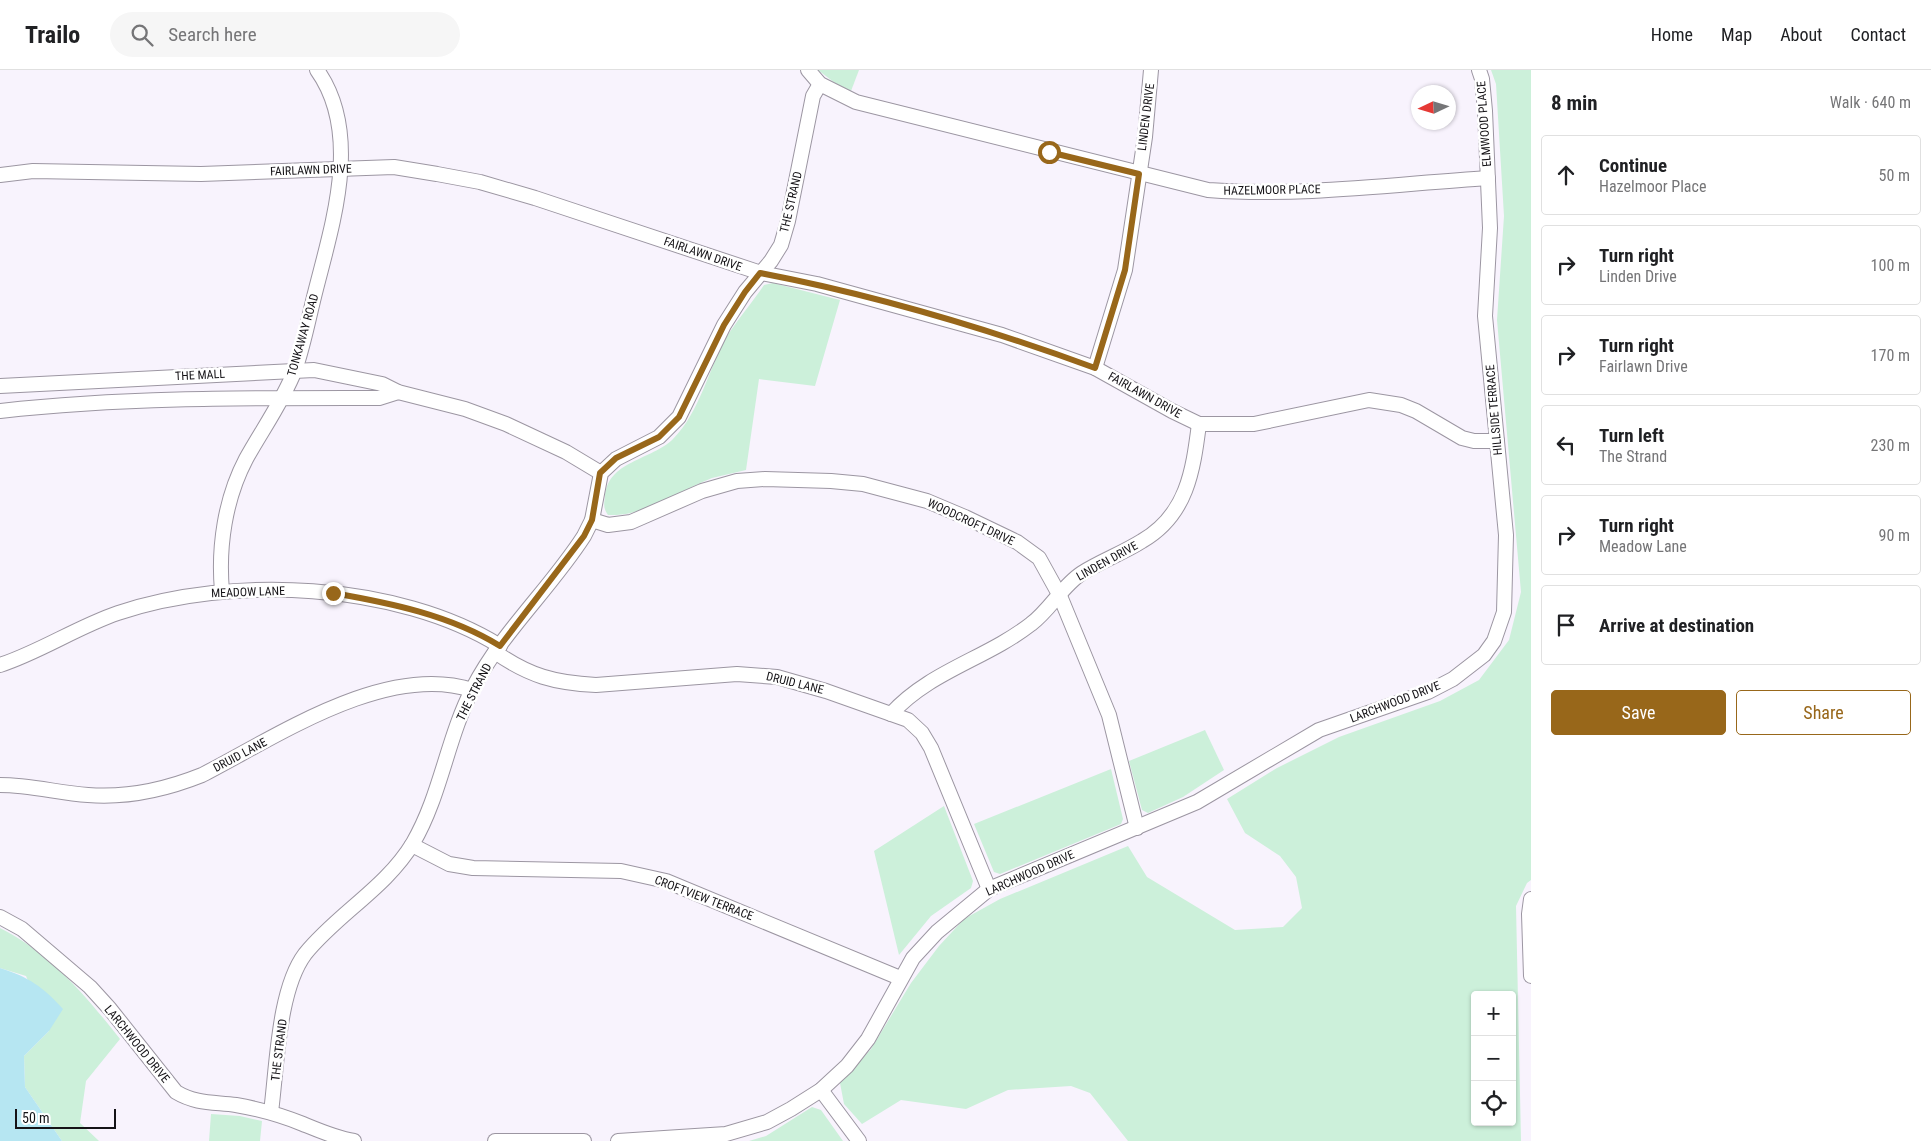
<!DOCTYPE html>
<html lang="en">
<head>
<meta charset="utf-8">
<style>
  :root { --surface:#fff; --page:#f6f6f6; --text:#202124; --muted:#757577; --line:#e0e0e0; --accent:#98671a }
  body { margin:0; font-family:"Roboto Condensed",sans-serif; background:var(--page); color:var(--text) }
  .controls { position:absolute; right:15px; bottom:15px; display:grid; overflow:hidden; border-radius:5px; box-shadow:0 1px 4px #0004 }
  .controls button { width:45px; height:45px; display:grid; place-items:center; padding:0; border:0; border-bottom:1px solid var(--line); background:var(--surface); color:var(--text); font:25px sans-serif }
  .compass { position:absolute; left:1411px; top:15px; width:45px; height:45px; border-radius:50%; background:var(--surface); box-shadow:0 1px 4px #0004; rotate:266deg }
  .scale { position:absolute; left:15px; bottom:12px; width:101px; box-sizing:border-box; padding-left:5px; border:2px solid #151317; border-top:0; font-size:14px; line-height:18px; white-space:nowrap; color:#151317; -webkit-text-stroke:4px #fff; paint-order:stroke }
  .stop { position:absolute; width:15px; height:15px; margin:-11px; border:4px solid #98671a; border-radius:50%; background:#fff }
  .stop.end { background:#98671a; border-color:#fff; box-shadow:0 1px 5px #0008 }
  .list { margin:0; padding:0; list-style:none }
  h2 { display:flex; justify-content:space-between; align-items:center; height:65px; margin:0; padding:0 20px; font-size:21px }
  h2 small { font-size:16px; font-weight:400; color:var(--muted) }
  .list li { display:grid; grid-template-columns:32px 1fr auto; gap:15px; align-items:center; box-sizing:border-box; height:80px; margin:0 10px 10px; padding:0 10px; border:1px solid var(--line); border-radius:5px }
  .list b { display:block; font-size:19px; white-space:nowrap }
  .list p { margin:0; font-size:16px; white-space:nowrap; color:var(--muted) }
  .list em { font-size:16px; font-style:normal; color:var(--muted) }
  .actions { display:flex; gap:10px; padding:15px 20px }
  .actions a { flex:1; padding:11px 0; border:1px solid var(--accent); border-radius:5px; text-align:center; font-size:18px; color:var(--accent) }
  .actions .main { background:var(--accent); color:#fff }
  .icon { flex:none; width:28px; height:28px; fill:none; stroke:currentColor; stroke-width:2; stroke-linecap:round; stroke-linejoin:round }
  .map { position:relative; flex:none; width:1531px; height:1071px; overflow:hidden }
  header { display:flex; align-items:center; gap:30px; box-sizing:border-box; height:70px; padding:0 25px; background:var(--surface); border-bottom:1px solid var(--line) }
  header strong { font-size:24px }
  nav { display:flex; gap:28px; margin-inline-start:auto; font-size:18px }
  .search { width:350px; height:45px; background:var(--page); display:flex; align-items:center; gap:12px; box-sizing:border-box; padding:0 18px; border-radius:28px; color:var(--muted); font-size:19px }
  main { display:flex }
  aside { flex:1; background:var(--surface) }
  .map>svg:first-child { display:block }
</style>
</head>
<body>
<header>
<strong>Trailo</strong>
<div class="search"><svg class="icon" aria-label="search" viewBox="0 0 24 24"><circle cx="10" cy="10" r="6"/><path d="M15 15l6 6"/></svg>Search here</div>
<nav><a>Home</a><a>Map</a><a>About</a><a>Contact</a></nav>
</header>
<main>
<div class="map">
<svg width="1531" height="1071" viewBox="0 0 1531 1071">
  <rect width="100%" height="100%" fill="#f8f3fd"/>
  <g fill="#ccf0da" fill-rule="evenodd">
    <polygon points="818,0 859,0 851,21 835,13"/>
    <path d="M1491 0H1531V810L1527 813 1516 836 1521 1071H1128L1090 1023 1071 1016 1008 1020 966 1039 901 1030 862 1054 844 1034 840 1013 871 979 911 913 939 876 964 849 1000 829 1128 776 1147 807 1235 860 1283 857 1302 838 1296 807 1280 786 1245 763 1227 729 1277 698 1339 667 1440 631 1479 610 1509 570 1521 522 1497 250 1504 146 1496 14ZM1475 925H1512V1052H1475Z"/>
    <path d="M773 213 840 230 815 316 759 309 746 400C735 403 723 405 712 408 678 421 645 447 608 445 603 438 604 434 605 427 607 391 652 390 673 369 700 342 708 300 726 268 737 250 752 233 764 215Z"/>
    <polygon points="1205,660 1224,700 1183,727 1148,743 1142,740 1129,691"/>
    <polygon points="1111,699 1123,749 1121,754 1000,804 994,802 974,754"/>
    <polygon points="944,736 973,811 971,818 931,846 899,885 874,781"/>
    <path d="M0 858C49 882 87 927 120 969L86 1011 80 1053 99 1071H62L25 1017 24 986 49 961 26 906 0 898Z"/>
    <polygon points="812,1037 821,1040 843,1071 749,1071 766,1066"/>
    <polygon points="211,1044 240,1046 262,1051 260,1071 209,1071"/>
  </g>
  <path fill="#b6e6f2" d="M0 898C29 907 43 917 63 939L49 961 24 986 25 1017 62 1071H0Z"/>
  <g fill="none" stroke-linecap="round" stroke-linejoin="round">
    <defs>
      <g id="minor">
        <path d="M808 0 820 14 856 32 1208 120C1301 127 1395 114 1488 108"/>
        <polyline points="0,105 33,101 201,104 394,97 437,104 480,112 535,128 761,203 817,214 1002,265 1095,298 1172,341 1199,354 1254,354 1369,330 1401,335 1416,341 1462,368 1474,371 1497,371"/>
        <polyline points="1095,298 1125,200 1145,67 1151,0"/>
        <polyline points="0,316 314,300 382,314 398,322 465,339 506,354 566,382 601,403"/>
        <path d="M0 341C126 327 253 328 379 328L398 322"/>
        <polyline points="592,450 608,455 631,452 702,421 737,411 765,409 831,411 863,414 927,431 965,447 1017,472 1039,488 1060,526 1109,645 1137,758"/>
        <path d="M222 521C218 477 225 429 246 389 262 360 283 331 295 300 304 274 309 246 316 219 333 152 362 63 317 0"/>
        <path d="M495 582C529 606 555 613 596 615L737 604 777 607 826 621 908 650 922 663 931 678 989 819"/>
        <path d="M0 595C40 582 77 557 118 543 231 505 397 512 500 576"/>
        <path d="M891 644C930 601 986 589 1031 554 1050 540 1062 516 1082 503 1101 491 1123 483 1142 471 1187 445 1193 401 1199 354"/>
        <path d="M0 715C30 715 59 723 88 725 126 728 167 719 202 705 276 667 386 592 472 620"/>
        <polyline points="412,775 449,794 473,798 621,801 666,811 900,908"/>
        <polyline points="1531,829 1529,844 1531,906"/>
        <path d="M0 847 22 859 90 917 110 939 176 1022C196 1034 214 1032 236 1035 259 1039 281 1045 303 1054 320 1061 336 1068 354 1071"/>
        <polyline points="821,1020 859,1071"/>
        <path d="M271 1042C277 997 278 920 305 884 337 844 386 818 413 773 441 725 447 668 473 618 502 562 550 519 584 466L592 450 601 403 616 389 659 367 679 347 724 255 745 222 771 191 781 175 788 151 813 26 820 14"/>
        <polyline points="495,1071 584,1071"/>
        <polyline points="618,1071 726,1064 767,1052 791,1039 821,1020 847,996 868,969 913,888 937,862 989,819 1197,732 1319,660 1428,622 1453,609 1484,585 1494,571 1504,542 1506,465 1485,246 1490,158 1485,41 1482,9 1479,0"/>
      </g>
    </defs>
    <use href="#minor" stroke="#9c96a2" stroke-width="16"/>
    <use href="#minor" stroke="#fff" stroke-width="14"/>
  </g>
  <g fill="none" stroke-linecap="round" stroke-linejoin="round">
    <path stroke="#98671a" stroke-width="6" d="M333 523C390 533 450 545 500 576L584 466 592 450 600 403 616 388 659 367 679 347 724 255 745 222 760 203C875 225 986 258 1095 298L1125 200 1139 104 1049 82"/>
  </g>
  <g text-anchor="middle" dominant-baseline="central" stroke-width="5" stroke-linejoin="round" paint-order="stroke">
    <g font-size="12" fill="#151317" stroke="#fff">
      <text transform="translate(1146 47) rotate(-83)">LINDEN DRIVE</text>
      <text transform="translate(1484 54) rotate(-94)">ELMWOOD PLACE</text>
      <text transform="translate(311 100) rotate(-2)">FAIRLAWN DRIVE</text>
      <text transform="translate(1272 120) rotate(-1)">HAZELMOOR PLACE</text>
      <text transform="translate(791 132) rotate(-77)">THE STRAND</text>
      <text transform="translate(703 184) rotate(19)">FAIRLAWN DRIVE</text>
      <text transform="translate(303 265) rotate(-74)">TONKAWAY ROAD</text>
      <text transform="translate(200 305) rotate(-3)">THE MALL</text>
      <text transform="translate(1145 325) rotate(29)">FAIRLAWN DRIVE</text>
      <text transform="translate(1494 340) rotate(-95)">HILLSIDE TERRACE</text>
      <text transform="translate(971 452) rotate(25)">WOODCROFT DRIVE</text>
      <text transform="translate(1107 491) rotate(-29)">LINDEN DRIVE</text>
      <text transform="translate(248 522) rotate(-2)">MEADOW LANE</text>
      <text transform="translate(795 613) rotate(14)">DRUID LANE</text>
      <text transform="translate(474 622) rotate(-63)">THE STRAND</text>
      <text transform="translate(1395 632) rotate(-21)">LARCHWOOD DRIVE</text>
      <text transform="translate(240 685) rotate(-28)">DRUID LANE</text>
      <text transform="translate(1030 803) rotate(-24)">LARCHWOOD DRIVE</text>
      <text transform="translate(704 828) rotate(21)">CROFTVIEW TERRACE</text>
      <text transform="translate(137 974) rotate(51)">LARCHWOOD DRIVE</text>
      <text transform="translate(279 980) rotate(-83)">THE STRAND</text>
    </g>
  </g>
</svg>
<div class="controls">
<button>+</button>
<button>−</button>
<button><svg class="icon" aria-label="locate" viewBox="0 0 24 24"><circle cx="12" cy="12" r="6"/><path d="M12 2v4M12 18v4M2 12h4M18 12h4"/></svg></button>
</div>
<svg class="compass" viewBox="-18 -18 36 36"><path d="M0-13l5 13h-10z" fill="#e53935"/><path d="M0 13l5-13h-10z" fill="#757577"/></svg>
<div class="scale">50 m</div>
<div class="stop" style="left:1049px;top:82px"></div>
<div class="stop end" style="left:333px;top:523px"></div>
</div>
<aside>
<h2>8 min<small>Walk · 640 m</small></h2>
<ul class="list">
<li><svg class="icon" aria-label="ahead" viewBox="0 0 24 24"><path d="M12 20V5M6 11l6-6 6 6"/></svg><div><b>Continue</b><p>Hazelmoor Place</p></div><em>50 m</em></li>
<li><svg class="icon" aria-label="right" viewBox="0 0 24 24"><path d="M7 20v-9h11M14 6l5 5-5 5"/></svg><div><b>Turn right</b><p>Linden Drive</p></div><em>100 m</em></li>
<li><svg class="icon" aria-label="right" viewBox="0 0 24 24"><path d="M7 20v-9h11M14 6l5 5-5 5"/></svg><div><b>Turn right</b><p>Fairlawn Drive</p></div><em>170 m</em></li>
<li><svg class="icon" aria-label="left" viewBox="0 0 24 24"><path d="M17 20v-9H6M10 6l-5 5 5 5"/></svg><div><b>Turn left</b><p>The Strand</p></div><em>230 m</em></li>
<li><svg class="icon" aria-label="right" viewBox="0 0 24 24"><path d="M7 20v-9h11M14 6l5 5-5 5"/></svg><div><b>Turn right</b><p>Meadow Lane</p></div><em>90 m</em></li>
<li><svg class="icon" aria-label="arrive" viewBox="0 0 24 24"><path d="M6 21V4h12l-3 4 3 4H6"/></svg><div><b>Arrive at destination</b></div></li>
</ul>
<div class="actions"><a class="main">Save</a><a>Share</a></div>
</aside>
</main>
</body>
</html>
